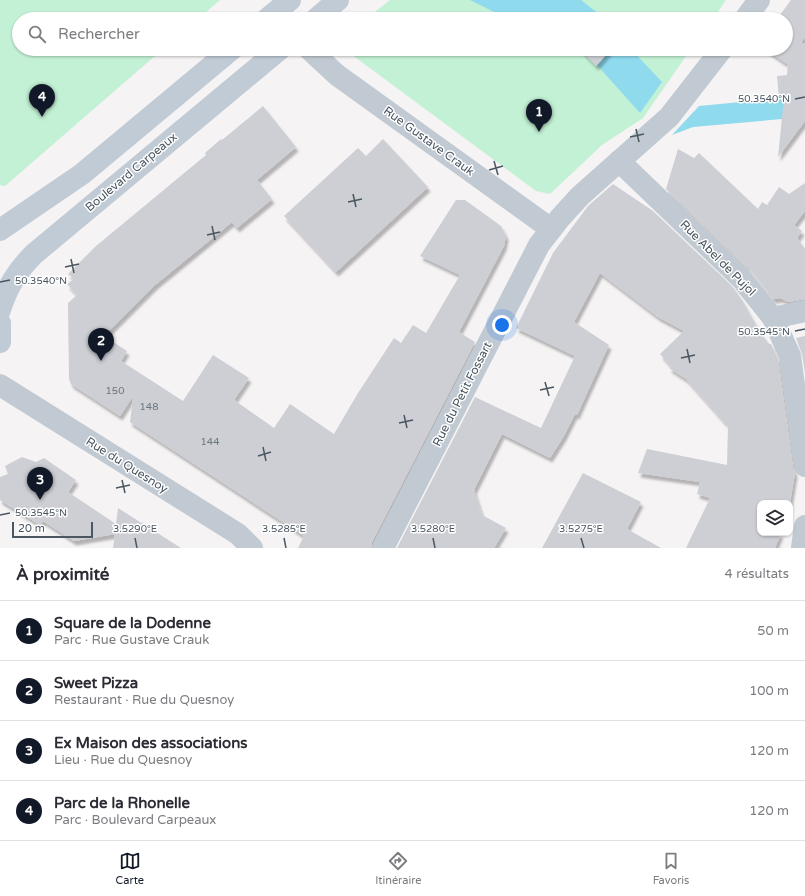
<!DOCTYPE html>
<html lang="fr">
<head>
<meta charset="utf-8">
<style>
  :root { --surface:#fff; --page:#f7f7f7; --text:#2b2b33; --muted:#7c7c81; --line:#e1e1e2; --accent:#111827 }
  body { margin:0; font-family:"Varela Round",sans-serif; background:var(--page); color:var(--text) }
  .controls { position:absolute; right:12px; bottom:12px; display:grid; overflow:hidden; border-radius:8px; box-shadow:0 1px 3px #0004 }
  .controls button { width:36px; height:36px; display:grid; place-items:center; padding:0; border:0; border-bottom:1px solid var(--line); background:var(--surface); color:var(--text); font:20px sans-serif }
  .scale { position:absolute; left:12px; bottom:10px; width:81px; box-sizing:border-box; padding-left:4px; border:2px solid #4a5661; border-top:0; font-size:11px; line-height:14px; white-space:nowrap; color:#4a5661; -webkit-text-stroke:3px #fff; paint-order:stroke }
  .you { position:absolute; left:502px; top:325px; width:14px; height:14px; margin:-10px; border:3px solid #fff; border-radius:50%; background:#1a73e8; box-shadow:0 0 0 6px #1a73e833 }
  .badge { display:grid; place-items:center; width:26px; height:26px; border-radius:50%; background:var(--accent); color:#fff; font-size:13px; font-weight:700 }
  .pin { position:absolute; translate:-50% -33px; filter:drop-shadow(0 1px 2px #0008) }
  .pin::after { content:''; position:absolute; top:21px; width:14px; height:12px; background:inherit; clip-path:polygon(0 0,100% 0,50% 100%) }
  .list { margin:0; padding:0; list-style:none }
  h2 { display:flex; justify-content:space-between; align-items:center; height:52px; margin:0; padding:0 16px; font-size:17px }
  h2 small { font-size:13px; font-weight:400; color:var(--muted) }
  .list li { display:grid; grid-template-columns:26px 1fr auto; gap:12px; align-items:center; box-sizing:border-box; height:60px; padding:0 16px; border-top:1px solid var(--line) }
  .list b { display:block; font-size:15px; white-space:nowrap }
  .list p { margin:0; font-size:13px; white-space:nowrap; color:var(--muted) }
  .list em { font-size:13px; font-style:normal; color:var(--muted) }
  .icon { flex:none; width:22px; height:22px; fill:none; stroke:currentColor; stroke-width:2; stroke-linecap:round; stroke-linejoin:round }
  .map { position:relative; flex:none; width:805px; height:548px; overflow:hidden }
  .search { position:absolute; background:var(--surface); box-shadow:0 1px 3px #0004; left:12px; right:12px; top:12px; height:44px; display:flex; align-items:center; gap:10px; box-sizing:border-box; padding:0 14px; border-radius:22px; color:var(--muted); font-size:15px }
  .sheet { height:292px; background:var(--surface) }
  nav { display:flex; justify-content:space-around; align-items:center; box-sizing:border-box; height:56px; border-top:1px solid var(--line); background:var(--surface); font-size:11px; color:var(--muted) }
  nav a { display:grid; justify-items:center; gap:2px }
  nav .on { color:var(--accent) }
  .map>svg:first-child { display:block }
</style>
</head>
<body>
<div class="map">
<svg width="805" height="548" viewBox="0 0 805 548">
  <defs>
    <filter id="shadow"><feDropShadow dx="2.5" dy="4.5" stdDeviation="1" flood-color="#0004"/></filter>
  </defs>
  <rect width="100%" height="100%" fill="#f5f3f3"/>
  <g fill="#c3f1d5">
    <polygon points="0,0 220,0 198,19 19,19 19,49 163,49 5,186 0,185"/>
    <polygon points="390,0 726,0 713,19 366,19"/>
    <polygon points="344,49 691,49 643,118 602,145 550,194 536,191"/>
  </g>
  <g fill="#90daee">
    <polygon points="470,0 581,0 599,14 586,12 580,19 508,19"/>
    <polygon points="612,49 631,49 662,82 640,113 597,65"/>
    <polygon points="805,96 805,117 693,127 672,135 699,106"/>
  </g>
  <g fill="#cdcfd5" filter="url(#shadow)">
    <polygon points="791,0 805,0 805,37 801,43 805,43 805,121 778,157 784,97 779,98 777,76 787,75 788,63 787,64 765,49 786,49 786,19 777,19"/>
    <polygon points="586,12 599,14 605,19 580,19"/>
    <polygon points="580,49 611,49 596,66"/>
    <polygon points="263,106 296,147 257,180 272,199 237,228 232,222 155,285 104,336 127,351 121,361 183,401 213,355 249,378 234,400 274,428 290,404 334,434 358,393 394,338 401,343 413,325 426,333 460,275 420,256 456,200 465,200 501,226 506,236 504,246 459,332 475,342 372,542 371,548 298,548 304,536 130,422 133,396 120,416 71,384 69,379 68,303 77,295 67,284 74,279 68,274 96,246 206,155 205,153 221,139 222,140"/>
    <polygon points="383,139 428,187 336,272 284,216 358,148 366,156"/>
    <polygon points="678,149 694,158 699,153 758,209 762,202 767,205 779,187 789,194 805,183 805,211 794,225 802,231 797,238 805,249 805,299 788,302 781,298 773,299 750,269 666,189"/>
    <polygon points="613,184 653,211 732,286 742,300 760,332 769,344 771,344 778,359 793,468 795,473 790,503 760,503 760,533 781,533 775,548 686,548 710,498 697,494 700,482 638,473 647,449 727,465 728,426 686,379 669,368 671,366 660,354 684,331 658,317 600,273 574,322 609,345 577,415 575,414 564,436 550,458 502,434 474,490 482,515 506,528 494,548 397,548 475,397 541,428 575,356 516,328 553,253 588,206"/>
    <polygon points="805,336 805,373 802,354 796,338"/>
    <polygon points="22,457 36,462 44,458 76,480 68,492 116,524 118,508 181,548 113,548 115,534 74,541 43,521 40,525 0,500 0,477 8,474 5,466"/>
    <polygon points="583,473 641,502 627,529 661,548 542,548"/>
  </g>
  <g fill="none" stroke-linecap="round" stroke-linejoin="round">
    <g stroke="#c1cad2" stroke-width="22">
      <polyline points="745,19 759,0"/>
      <polyline points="309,49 337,75 551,229"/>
      <polyline points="619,161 741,278 773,318 790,356 805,466"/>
      <polyline points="773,318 805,311"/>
      <polyline points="0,385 238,534 252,548"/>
      <polyline points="383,548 539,245 560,218 580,196 669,117 722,49"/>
      <polyline points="802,548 805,526"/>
    </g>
    <g stroke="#c1cbd6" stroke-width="22">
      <polyline points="267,19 290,0"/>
      <polyline points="316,19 338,0"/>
      <polyline points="0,230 82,174 232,49"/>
      <path d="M0 310C7 287 17 271 34 254L280 49"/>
      <polyline points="0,323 0,342"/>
    </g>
  </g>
  <path fill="none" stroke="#4a5661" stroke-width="1.5" d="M795 99 805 97M636 129 639 142M630 137 644 134M494 161 498 175M489 170 503 166M353 194 356 207M348 202 362 199M212 226 215 240M207 235 220 232M71 259 74 273M65 267 79 264M0 282 10 280M795 331 805 329M687 349 690 363M681 358 695 355M545 382 549 396M540 390 554 387M404 415 407 428M399 423 413 420M263 447 266 461M258 456 271 452M122 480 125 493M116 488 130 485M0 515 10 513M135 538 137 548M284 538 286 548M433 538 435 548M581 538 584 548"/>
  <g text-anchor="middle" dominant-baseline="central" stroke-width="3" stroke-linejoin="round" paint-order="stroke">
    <g font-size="10" fill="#6b747e">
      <text x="115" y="391">150</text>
      <text x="149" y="407">148</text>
      <text x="210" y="442">144</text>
    </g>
    <g font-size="12" fill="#4a5661" stroke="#fff">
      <text transform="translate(429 141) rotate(36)">Rue Gustave Crauk</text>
      <text transform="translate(131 172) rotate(-40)">Boulevard Carpeaux</text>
      <text transform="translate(718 258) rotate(45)">Rue Abel de Pujol</text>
      <text transform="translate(462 394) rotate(-63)">Rue du Petit Fossart</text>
      <text transform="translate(127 465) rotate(32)">Rue du Quesnoy</text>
    </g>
  </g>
  <g font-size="10" text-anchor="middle" fill="#4a5661" stroke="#fff" stroke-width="3" stroke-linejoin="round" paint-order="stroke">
    <text x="764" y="102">50.3540°N</text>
    <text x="41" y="284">50.3540°N</text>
    <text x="764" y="335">50.3545°N</text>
    <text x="41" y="516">50.3545°N</text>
    <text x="135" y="532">3.5290°E</text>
    <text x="284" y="532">3.5285°E</text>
    <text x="433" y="532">3.5280°E</text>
    <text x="581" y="532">3.5275°E</text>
  </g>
</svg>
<div class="controls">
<button><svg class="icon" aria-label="layers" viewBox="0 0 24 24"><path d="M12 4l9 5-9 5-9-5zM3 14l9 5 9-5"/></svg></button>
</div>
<div class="scale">20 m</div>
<div class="you"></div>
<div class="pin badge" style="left:539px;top:132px">1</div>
<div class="pin badge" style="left:101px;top:361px">2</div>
<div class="pin badge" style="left:40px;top:500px">3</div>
<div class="pin badge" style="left:42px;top:117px">4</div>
<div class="search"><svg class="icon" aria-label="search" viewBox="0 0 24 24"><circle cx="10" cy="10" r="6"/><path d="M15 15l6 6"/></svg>Rechercher</div>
</div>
<section class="sheet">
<h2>À proximité<small>4 résultats</small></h2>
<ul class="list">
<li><span class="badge">1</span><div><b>Square de la Dodenne</b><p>Parc · Rue Gustave Crauk</p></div><em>50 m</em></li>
<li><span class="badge">2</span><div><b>Sweet Pizza</b><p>Restaurant · Rue du Quesnoy</p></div><em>100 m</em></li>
<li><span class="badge">3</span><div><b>Ex Maison des associations</b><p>Lieu · Rue du Quesnoy</p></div><em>120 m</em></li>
<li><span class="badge">4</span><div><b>Parc de la Rhonelle</b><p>Parc · Boulevard Carpeaux</p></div><em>120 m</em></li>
</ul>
</section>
<nav>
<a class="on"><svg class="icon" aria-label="map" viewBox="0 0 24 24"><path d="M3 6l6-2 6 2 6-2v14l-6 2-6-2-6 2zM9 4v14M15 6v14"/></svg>Carte</a>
<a><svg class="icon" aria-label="directions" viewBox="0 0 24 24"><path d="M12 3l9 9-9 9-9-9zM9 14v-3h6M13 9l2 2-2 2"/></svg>Itinéraire</a>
<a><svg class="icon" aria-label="saved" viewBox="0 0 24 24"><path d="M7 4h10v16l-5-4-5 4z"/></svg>Favoris</a>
</nav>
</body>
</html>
